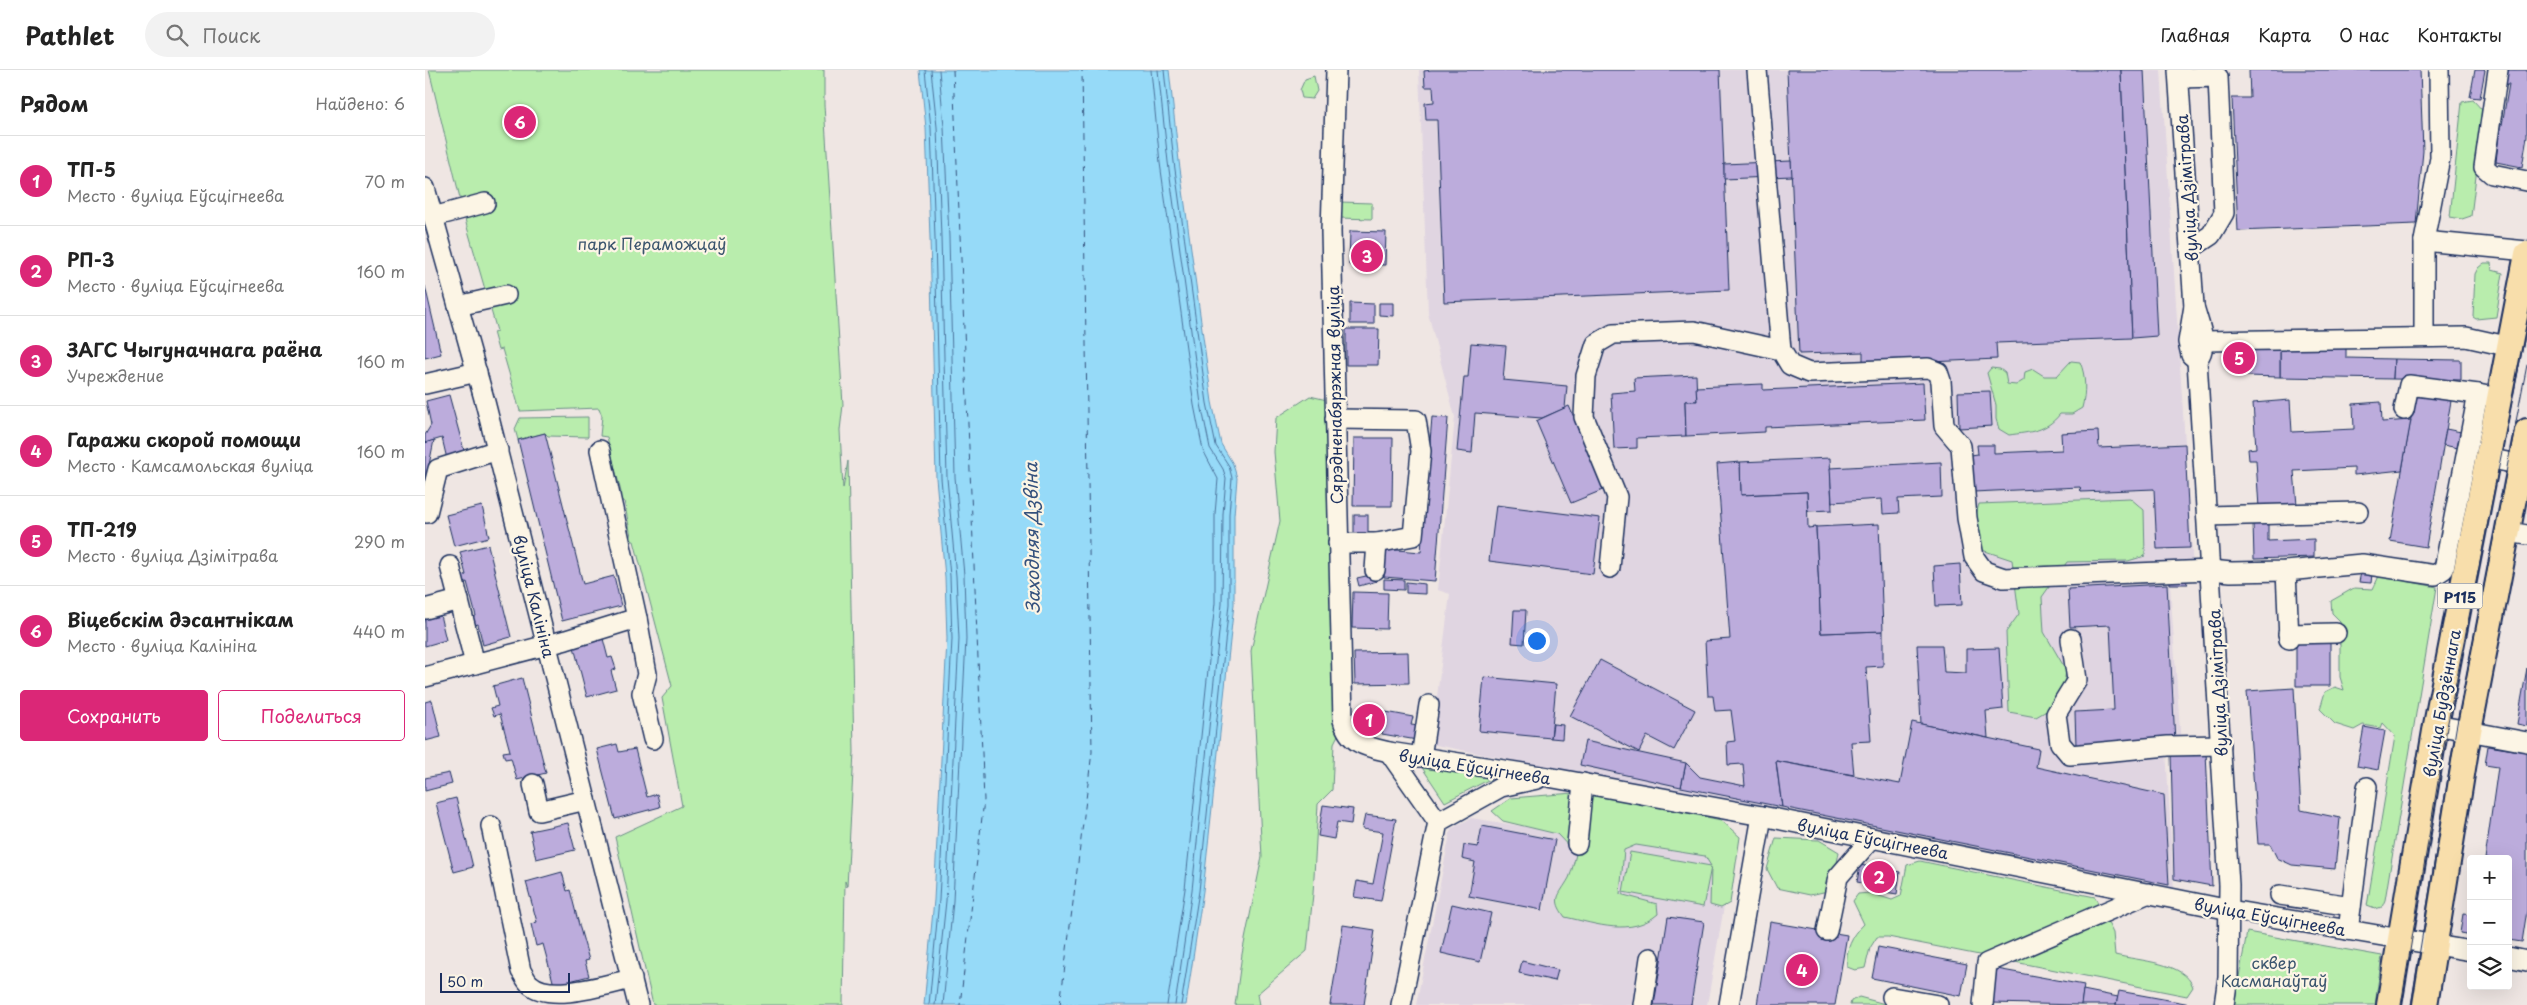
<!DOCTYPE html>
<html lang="ru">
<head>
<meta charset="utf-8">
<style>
  :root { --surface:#fff; --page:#f2f2f2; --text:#222; --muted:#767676; --line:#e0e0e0; --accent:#db2777 }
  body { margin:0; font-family:"Playpen Sans",sans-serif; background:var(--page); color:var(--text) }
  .controls { position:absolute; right:15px; bottom:15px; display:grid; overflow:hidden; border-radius:5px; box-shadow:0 5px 20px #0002 }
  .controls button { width:45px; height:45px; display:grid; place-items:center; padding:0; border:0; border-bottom:1px solid var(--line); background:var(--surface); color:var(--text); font:25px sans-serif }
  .scale { position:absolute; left:15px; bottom:12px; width:130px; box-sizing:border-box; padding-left:5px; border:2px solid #1b2f5e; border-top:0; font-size:14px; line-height:18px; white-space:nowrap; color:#1b2f5e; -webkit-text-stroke:4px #fcf5e5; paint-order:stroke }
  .you { position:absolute; left:1111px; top:570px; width:18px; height:18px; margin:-12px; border:4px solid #fff; border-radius:50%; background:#1a73e8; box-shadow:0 0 0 8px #1a73e833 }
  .badge { display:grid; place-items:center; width:32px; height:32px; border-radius:50%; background:var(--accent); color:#fff; font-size:16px; font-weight:700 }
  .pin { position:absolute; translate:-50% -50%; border:2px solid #fff; box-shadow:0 1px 5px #0006 }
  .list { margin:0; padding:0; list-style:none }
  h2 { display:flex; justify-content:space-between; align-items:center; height:65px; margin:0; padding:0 20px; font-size:21px }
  h2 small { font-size:16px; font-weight:400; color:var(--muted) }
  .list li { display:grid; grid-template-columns:32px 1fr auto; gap:15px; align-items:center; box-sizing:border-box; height:90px; padding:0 20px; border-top:1px solid var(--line) }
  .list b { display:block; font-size:19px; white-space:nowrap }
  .list p { margin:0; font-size:16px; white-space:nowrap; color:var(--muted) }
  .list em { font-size:16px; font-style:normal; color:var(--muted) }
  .actions { display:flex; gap:10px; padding:15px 20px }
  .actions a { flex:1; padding:11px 0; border:1px solid var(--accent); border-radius:5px; text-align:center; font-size:18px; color:var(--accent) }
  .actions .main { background:var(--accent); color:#fff }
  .icon { flex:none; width:28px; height:28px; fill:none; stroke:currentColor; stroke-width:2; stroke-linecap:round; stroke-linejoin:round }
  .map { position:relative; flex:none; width:2102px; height:935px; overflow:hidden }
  header { display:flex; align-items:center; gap:30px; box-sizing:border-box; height:70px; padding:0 25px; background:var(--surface); border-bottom:1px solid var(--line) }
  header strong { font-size:24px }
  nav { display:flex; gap:28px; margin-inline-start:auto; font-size:18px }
  .search { width:350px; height:45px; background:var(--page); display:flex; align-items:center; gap:12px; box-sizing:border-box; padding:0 18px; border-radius:28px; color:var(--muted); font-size:19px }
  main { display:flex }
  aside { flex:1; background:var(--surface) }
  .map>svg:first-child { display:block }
</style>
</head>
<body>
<header>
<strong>Pathlet</strong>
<div class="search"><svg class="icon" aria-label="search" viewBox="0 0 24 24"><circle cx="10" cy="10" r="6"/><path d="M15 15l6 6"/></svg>Поиск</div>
<nav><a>Главная</a><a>Карта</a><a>О нас</a><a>Контакты</a></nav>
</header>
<main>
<aside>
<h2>Рядом<small>Найдено: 6</small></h2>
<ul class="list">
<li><span class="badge">1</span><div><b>ТП-5</b><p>Место · вуліца Еўсцігнеева</p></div><em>70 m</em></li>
<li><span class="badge">2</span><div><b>РП-3</b><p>Место · вуліца Еўсцігнеева</p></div><em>160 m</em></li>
<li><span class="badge">3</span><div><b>ЗАГС Чыгуначнага раёна</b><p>Учреждение</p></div><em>160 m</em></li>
<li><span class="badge">4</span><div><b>Гаражи скорой помощи</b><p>Место · Камсамольская вуліца</p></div><em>160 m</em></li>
<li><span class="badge">5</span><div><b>ТП-219</b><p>Место · вуліца Дзімітрава</p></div><em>290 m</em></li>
<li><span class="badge">6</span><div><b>Віцебскім дэсантнікам</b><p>Место · вуліца Калініна</p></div><em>440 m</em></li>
</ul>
<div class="actions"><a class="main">Сохранить</a><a>Поделиться</a></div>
</aside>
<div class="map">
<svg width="2102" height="935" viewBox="0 0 2102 935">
  <rect width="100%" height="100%" fill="#efe6e3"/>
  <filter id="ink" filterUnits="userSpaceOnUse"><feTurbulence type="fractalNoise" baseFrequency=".02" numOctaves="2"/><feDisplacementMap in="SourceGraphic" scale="10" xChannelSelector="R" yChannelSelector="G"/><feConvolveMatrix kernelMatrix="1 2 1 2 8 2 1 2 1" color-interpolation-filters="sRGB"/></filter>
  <g filter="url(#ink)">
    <g fill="#e0d5e1">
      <polygon points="994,0 1736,0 1768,498 1744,500 1756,675 1741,679 1749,822 1006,674 1025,524 1013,520 1030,347 1003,243"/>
      <polygon points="1046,748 1307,790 1282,935 991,935 1026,759"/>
    </g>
    <g fill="#b9edad" stroke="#6a8e86">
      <polygon points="4,0 399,0 399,35 418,335 415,360 418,419 423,391 429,682 422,817 420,811 418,935 228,935 190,767 257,736 237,628 247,616 209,471 207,471 199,431 195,431 196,422 182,367 175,366 177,346 174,338 95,341 77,279 73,280 68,262 72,261 42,157"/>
      <polygon points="889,6 892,21 887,29 877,28 875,20 880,9"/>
      <polygon points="2048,30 2059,42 2046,146 2037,149 2025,147 2037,32"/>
      <polygon points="915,132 947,133 947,149 915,148"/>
      <polygon points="2059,193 2066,193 2067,200 2078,203 2071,247 2051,249 2048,247 2050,204 2053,198"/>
      <path d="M1646 291 1655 292C1661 306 1661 323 1657 338L1647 344H1635C1621 362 1605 362 1584 365L1574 359 1571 349V335L1562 303 1566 298 1575 299 1580 303 1582 314 1591 315 1599 310 1600 302 1608 299 1619 306H1632Z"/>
      <polygon points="885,326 902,330 915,661 909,673 907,720 893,734 888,824 882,881 832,924 834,935 810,935 817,884 837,787 826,581 855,451 849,382 851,348"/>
      <polygon points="163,347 163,367 123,366 120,363 93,370 90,359 95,348"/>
      <polygon points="1705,428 1719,440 1720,486 1703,491 1642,492 1617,527 1619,562 1641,600 1637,632 1611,647 1584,642 1581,562 1594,544 1587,490 1554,479 1549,452 1554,434"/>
      <polygon points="1954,506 2012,517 1960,830 1957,837 1950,839 1942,836 1970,666 1958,653 1956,658 1938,655 1929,660 1910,654 1895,639 1900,622 1910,617 1919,620 1915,607 1915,551 1907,543 1906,531 1929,518 1948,519"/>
      <polygon points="996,696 1067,708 1020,732"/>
      <path d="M1161 722 1296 750 1315 767 1305 833 1296 838 1285 835 1286 797 1278 837 1198 822 1205 782 1286 796 1280 786 1211 775 1199 780 1195 824 1232 834 1233 844C1206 867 1172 854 1140 847 1126 828 1134 826 1144 808 1147 801 1149 792 1151 784L1132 764 1078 751 1067 741 1086 728Z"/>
      <polygon points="1351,768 1394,770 1414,782 1407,820 1385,825 1352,818 1342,799"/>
      <path d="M1495 791 1670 827 1688 863 1690 885C1714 891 1760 892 1768 917L1762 926 1463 867H1452L1445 878 1440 898 1430 900 1422 897C1420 880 1427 866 1439 854L1428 831 1433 824 1445 823 1467 830 1476 826 1482 795Z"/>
      <polygon points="1822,862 1957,886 1950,935 1809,935"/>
      <polygon points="1434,927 1464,935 1425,935 1426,931"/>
    </g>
    <polygon fill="#96daf8" stroke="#6596ba" points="495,0 744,0 754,91 787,332 796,374 808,394 812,408 809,445 809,534 778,821 761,935 499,935 509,830 522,569 520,507 511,408 505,168 501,58"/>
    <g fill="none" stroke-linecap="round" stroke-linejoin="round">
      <g stroke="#4c739c" stroke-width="1">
        <polyline points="500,0 506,58 510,168 516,408 525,506 527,569 514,830 504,935"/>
        <polyline points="506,0 512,57 516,167 522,408 531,506 534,569 521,831 510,935"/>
        <polyline points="514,0 519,57 524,167 530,407 539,505 541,569 528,831 518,935"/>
        <polyline points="726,0 735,93 769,335 778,380 793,409 790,444 790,533 760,819 742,935"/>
        <polyline points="733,0 743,92 776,334 785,378 798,399 801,408 798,444 797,534 767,820 750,935"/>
        <polyline points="739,0 749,92 782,333 791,376 804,396 807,408 804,444 804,534 774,821 756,935"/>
      </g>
      <g stroke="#34517d" stroke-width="1" stroke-dasharray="6 5" stroke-linecap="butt">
        <polyline points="528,0 559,730 535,935"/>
        <polyline points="635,935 667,682 657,0"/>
      </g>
    </g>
    <g fill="#bcacdc" stroke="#1b2f5e">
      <polygon points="1006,0 1295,0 1304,220 1019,232 1012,50 1001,50 1000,33 1009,32 1008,17 1000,17 999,1"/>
      <polygon points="1362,0 1696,0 1707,268 1571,273 1572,289 1438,295 1438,282 1374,284"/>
      <polygon points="1696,0 1719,0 1732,266 1707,268"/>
      <polygon points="1824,0 1995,0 1998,81 1991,154 1813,161 1807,28 1825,28"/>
      <polygon points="2050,0 2060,0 2055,28 2045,27"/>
      <polygon points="2083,0 2102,0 2102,67 2097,97 2071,92 2075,54 2077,55 2084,14 2081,14"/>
      <polygon points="1366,91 1367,106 1299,109 1299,94"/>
      <polygon points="925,161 961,162 960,195 924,195"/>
      <polygon points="0,216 16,284 0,288"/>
      <polygon points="925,233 949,234 949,254 925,254"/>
      <polygon points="954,233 968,233 968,246 954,245"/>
      <polygon points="921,259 954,259 953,295 921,295"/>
      <polygon points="1046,273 1081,276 1078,310 1142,316 1140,338 1117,348 1050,343 1047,383 1032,381 1039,307 1043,307"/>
      <polygon points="1855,273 1921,275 1921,288 1969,289 1968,309 1855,307"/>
      <polygon points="1855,273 1855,307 1821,306 1821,278"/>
      <polygon points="1808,278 1821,278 1821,300 1807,299"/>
      <polygon points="1969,289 2036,290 2036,310 1968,309"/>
      <polygon points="1271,305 1272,331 1260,331 1261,366 1212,368 1212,378 1189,379 1186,323 1210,321 1209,308"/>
      <polygon points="1498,313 1500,350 1340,357 1340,362 1261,366 1260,331 1272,331 1271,317 1338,314 1338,320"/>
      <polygon points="1991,319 2027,325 2001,477 1965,471"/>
      <polygon points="1565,321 1567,356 1534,358 1533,322"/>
      <polygon points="24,325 40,384 22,389 17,368 0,373 0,365 6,355 1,331"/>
      <polygon points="1865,330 1867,362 1929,359 1928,334 1956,332 1957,352 1986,350 1977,400 1929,405 1929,398 1869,401 1872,435 1834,438 1831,390 1824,390 1823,379 1831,378 1828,333"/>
      <polygon points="1144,336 1180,419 1146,433 1111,351"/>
      <polygon points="1007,347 1023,348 1010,511 959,507 961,479 996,482"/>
      <polygon points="2021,359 2036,362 2033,378 2018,375"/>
      <polygon points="1673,361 1674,378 1760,374 1765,478 1732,479 1729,419 1656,422 1655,417 1548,422 1546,385 1553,384 1552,375 1569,375 1569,383 1637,380 1636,363"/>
      <polygon points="120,363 158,514 189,506 196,536 137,551 93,370"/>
      <polygon points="929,368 968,368 967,436 928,436"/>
      <polygon points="9,370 0,415 0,373"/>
      <polygon points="1405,388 1407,440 1383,441 1382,422 1316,425 1315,392"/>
      <polygon points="1315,392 1316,425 1382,422 1383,458 1391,457 1396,563 1458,561 1458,596 1441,597 1446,671 1426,672 1429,705 1351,691 1357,737 1256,717 1261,693 1275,707 1320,716 1318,694 1303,695 1302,672 1310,671 1306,640 1290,641 1288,626 1283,626 1280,571 1305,569 1292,394"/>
      <polygon points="1516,392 1517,427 1473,429 1474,443 1458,444 1457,429 1407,432 1405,398"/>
      <polygon points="1071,435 1175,448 1168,504 1064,491"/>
      <polygon points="57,436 64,467 29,476 21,445"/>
      <rect x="929" y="445" width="14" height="20"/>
      <polygon points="1843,452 1843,471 1889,469 1889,487 1829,489 1828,453"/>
      <polygon points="1454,454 1458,561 1396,563 1391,457"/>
      <polygon points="63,475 86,567 58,575 53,554 50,555 48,547 51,546 42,512 39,513 37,506 41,505 35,482"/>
      <polygon points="1535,494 1537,535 1511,536 1509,496"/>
      <polygon points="1936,502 1947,504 1946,513 1934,512"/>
      <polygon points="950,504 952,511 934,516 932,508"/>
      <polygon points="1745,505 1756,505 1763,514 1745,514"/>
      <polygon points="959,509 979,510 979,520 959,519"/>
      <polygon points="981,512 1000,514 1000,524 981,523"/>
      <polygon points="1742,514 1750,672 1651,676 1650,642 1689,640 1685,555 1645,557 1643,519"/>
      <polygon points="928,522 963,523 962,559 927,558"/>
      <polygon points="1089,540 1101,540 1099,574 1087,573"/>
      <polygon points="15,545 21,570 0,576 0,549"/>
      <polygon points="177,565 183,588 187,587 191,599 186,601 191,619 162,627 148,573"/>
      <polygon points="1905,570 1905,616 1871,616 1871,571"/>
      <polygon points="1492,575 1517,575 1519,602 1541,603 1541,579 1574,578 1578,639 1561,641 1563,668 1496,654"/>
      <polygon points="983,582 984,613 930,614 929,583"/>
      <polygon points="1175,590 1270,640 1249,680 1222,666 1214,682 1145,646"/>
      <polygon points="2102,598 2102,656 2092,654"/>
      <polygon points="1059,607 1131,614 1126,668 1054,661"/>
      <polygon points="97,608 121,703 92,710 86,688 80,689 78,682 85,681 75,644 69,646 66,638 73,636 68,616"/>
      <polygon points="1869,618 1876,740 1915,748 1910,799 1867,795 1852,788 1845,774 1833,774 1822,621"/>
      <polygon points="7,630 16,667 0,671 0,632"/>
      <polygon points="934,639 954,641 952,663 935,659"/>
      <polygon points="961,642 988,647 986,655 995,656 992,670 957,664"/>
      <polygon points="1487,652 1614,679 1611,697 1739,725 1744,815 1357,737 1351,691 1475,714"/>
      <polygon points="1128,654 1138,655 1137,669 1126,668"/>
      <polygon points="1939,657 1960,661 1953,700 1932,696"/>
      <polygon points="1160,671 1261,693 1256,717 1155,695"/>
      <polygon points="192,674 194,682 210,679 222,727 232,724 235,737 190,749 172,679"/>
      <polygon points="2063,676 2102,682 2102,840 2097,872 2083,870 2083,789 2060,789 2073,697 2060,695"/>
      <polygon points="1746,682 1781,682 1787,816 1749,809"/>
      <polygon points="24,703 27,714 0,721 0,708"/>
      <polygon points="31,728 48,797 29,802 11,733"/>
      <polygon points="898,735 928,739 926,754 912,752 909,769 893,766"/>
      <polygon points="940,745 971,749 956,831 929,827 932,811 948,814 958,762 937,759"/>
      <polygon points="143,753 150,780 111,789 105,761"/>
      <polygon points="1057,756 1130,770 1117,840 1044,826 1050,792 1037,789 1039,775 1053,777"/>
      <polygon points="1435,795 1475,802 1472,824 1460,822 1461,817 1432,812"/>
      <polygon points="137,802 142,821 145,820 154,855 164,890 160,891 164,906 129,915 118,874 111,876 106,854 112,852 101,812"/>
      <polygon points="1027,834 1066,843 1055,892 1016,883"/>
      <polygon points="2038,844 2046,845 2046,865 2035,863"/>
      <polygon points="1243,847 1279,852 1266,935 1229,935"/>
      <polygon points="1345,852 1422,865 1410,935 1332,935"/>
      <polygon points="918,855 950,860 939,935 905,935"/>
      <polygon points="1453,877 1542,894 1536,926 1447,908"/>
      <polygon points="1097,891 1133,900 1130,911 1094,903"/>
      <polygon points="1572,899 1659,915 1656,935 1566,933"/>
      <polygon points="1658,920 1693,927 1691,935 1656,935"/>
      <polygon points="1694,921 1771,935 1691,935"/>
    </g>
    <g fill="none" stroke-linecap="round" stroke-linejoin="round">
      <defs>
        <g id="minor">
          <path d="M911 0 906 161 918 650C924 674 942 677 964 682L1123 707 1337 746 1805 840 2046 881"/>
          <polyline points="1332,0 1356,280 1365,295 1384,303 1503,298 1513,302 1516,311 1519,356 1536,376 1542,448 1549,487 1559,501 1579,508 1786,500 1806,502 1861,501 1937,494 2010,505 2019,499 2053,324 2074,328"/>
          <polyline points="1753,0 1769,236 1763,272 1766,285 1772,290"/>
          <polyline points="2073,0 2059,97 2067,104 2102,111"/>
          <polyline points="1754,8 1793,7 1799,143 1786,165 1765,179"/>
          <polyline points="0,118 60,332 213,935"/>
          <polyline points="8,147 60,133"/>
          <polyline points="1999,171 2102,181"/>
          <polyline points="33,236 81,225"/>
          <path d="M1769 236C1773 253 1785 275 1772 290L1804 815 1803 907 1799 935"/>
          <polyline points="1999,267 1999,171 2015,88 2014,0"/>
          <polyline points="1779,271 2041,267 2086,277"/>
          <polyline points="0,314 52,302"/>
          <polyline points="1979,340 1984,315 2053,324"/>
          <polyline points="910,349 991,350 996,381 988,466 952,473 913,473"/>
          <polyline points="175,380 212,548 222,604 217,623 228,669"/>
          <polyline points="2062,388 2102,396"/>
          <polyline points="2,443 13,399 73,380"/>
          <polyline points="1782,446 1933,442"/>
          <polyline points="2083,462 2102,465"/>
          <polyline points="25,496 50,594"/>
          <polyline points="1185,498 1192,427 1159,347 1161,306 1171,274 1188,264 1269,261 1356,280"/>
          <polyline points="950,500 952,473"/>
          <polyline points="1861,501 1864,569"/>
          <polyline points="0,539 34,530"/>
          <polyline points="1863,564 1911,563"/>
          <polyline points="1646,569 1652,610 1631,644 1635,673 1645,685 1743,676 1796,675"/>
          <polyline points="0,607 141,570 212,548"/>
          <polyline points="2011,655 2102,672"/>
          <polyline points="964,682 1013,752 976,935"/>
          <polyline points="996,687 1004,635"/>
          <polyline points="108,714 114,741 161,730"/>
          <polyline points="1013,752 1076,717 1112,709"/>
          <path d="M66 756 96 901C99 905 101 911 105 914 124 933 183 914 207 909"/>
          <polyline points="1152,774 1158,713"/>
          <polyline points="1855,825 1926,836"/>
          <polyline points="1923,860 1942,717"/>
          <polyline points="1402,861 1413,807 1447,768"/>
          <polyline points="2083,887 2102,891"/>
          <polyline points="1467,927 1513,935"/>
          <polyline points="1218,935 1225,888"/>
          <polyline points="1304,935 1337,746"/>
          <polyline points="1558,935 1562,893 1724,823"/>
        </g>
        <g id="major">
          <polyline points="1964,935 2011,655 2102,184"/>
          <polyline points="2000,935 2044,661 2102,361"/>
        </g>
      </defs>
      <use href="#minor" stroke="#1b2f5e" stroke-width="22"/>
      <use href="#major" stroke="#1b2f5e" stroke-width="28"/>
      <use href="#minor" stroke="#fcf5e5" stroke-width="19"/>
      <use href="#major" stroke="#f8deab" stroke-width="24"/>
      <g stroke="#1b2f5e" stroke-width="1">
        <polyline points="1976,935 2022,657 2102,256"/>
        <polyline points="1986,935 2031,659 2102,295"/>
      </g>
    </g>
  </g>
  <g text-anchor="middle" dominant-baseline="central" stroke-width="4.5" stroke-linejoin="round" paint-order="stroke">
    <rect fill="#fcf5e5" stroke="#5e6a86" stroke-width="1" x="2012.5" y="513.5" width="45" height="25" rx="4"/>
    <g font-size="15" font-weight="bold" fill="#1b2f5e">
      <text x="2035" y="526">Р115</text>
    </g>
    <g font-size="16" fill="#1b2f5e" stroke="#fcf5e5">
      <text transform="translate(1761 118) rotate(-94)">вуліца Дзімітрава</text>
      <text transform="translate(909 325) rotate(-91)">Сярэдненабярэжная вуліца</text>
      <text transform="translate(110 526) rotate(76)">вуліца Калініна</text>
      <text transform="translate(1792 613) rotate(-93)">вуліца Дзімітрава</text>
      <text transform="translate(2016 633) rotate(-80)">вуліца Будзённага</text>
      <text transform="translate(1050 696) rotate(9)">вуліца Еўсцігнеева</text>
      <text transform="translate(1448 768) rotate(11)">вуліца Еўсцігнеева</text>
      <text transform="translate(1845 846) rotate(10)">вуліца Еўсцігнеева</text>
    </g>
    <g font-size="16" fill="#3b556e" stroke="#fcf5e5">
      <text x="227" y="173">парк Пераможцаў</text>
      <text x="1849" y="892">сквер<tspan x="1849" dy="18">Касманаўтаў</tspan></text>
    </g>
    <g font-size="18" font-style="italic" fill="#34517d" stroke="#fcf5e5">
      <text transform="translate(606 468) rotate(-91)">Заходняя Дзвіна</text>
    </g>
  </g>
</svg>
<div class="controls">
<button>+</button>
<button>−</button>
<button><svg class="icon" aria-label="layers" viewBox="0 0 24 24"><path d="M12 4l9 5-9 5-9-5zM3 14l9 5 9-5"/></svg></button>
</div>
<div class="scale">50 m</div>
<div class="you"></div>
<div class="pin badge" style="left:944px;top:650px">1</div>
<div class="pin badge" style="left:1454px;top:807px">2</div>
<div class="pin badge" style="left:942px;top:186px">3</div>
<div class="pin badge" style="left:1377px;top:900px">4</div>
<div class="pin badge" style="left:1814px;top:288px">5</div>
<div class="pin badge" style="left:95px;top:52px">6</div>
</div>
</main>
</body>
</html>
